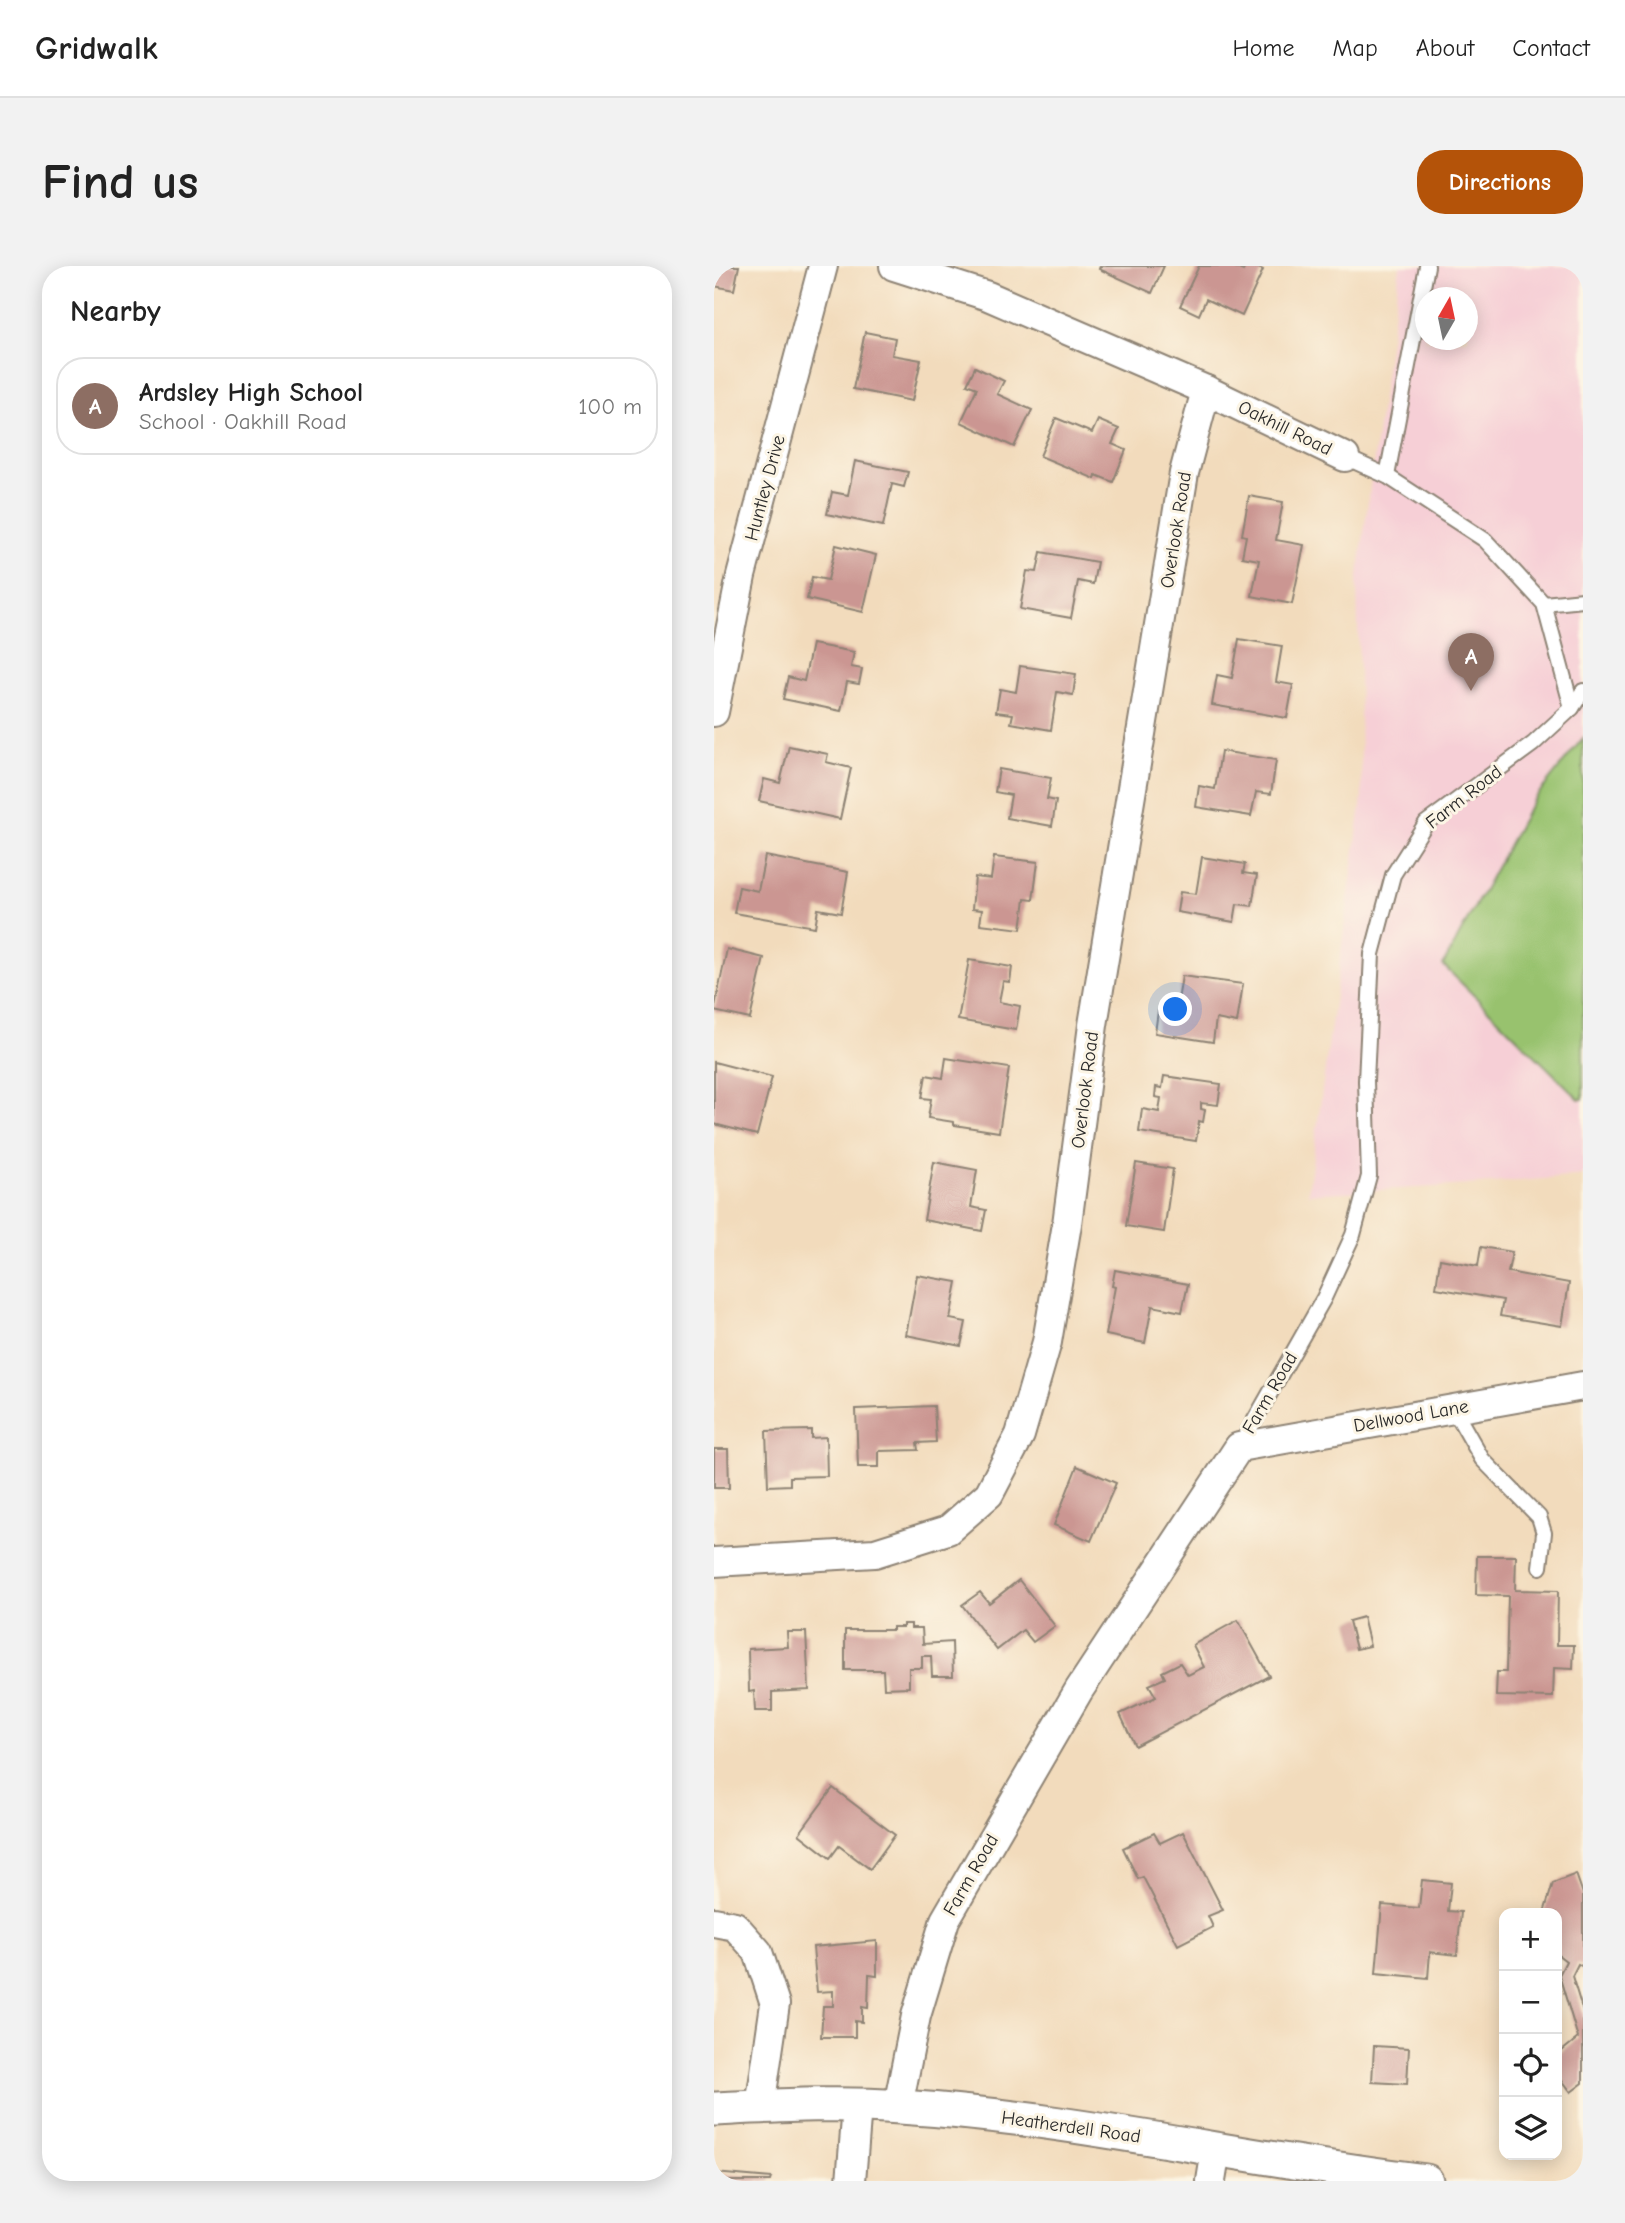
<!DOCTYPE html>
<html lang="en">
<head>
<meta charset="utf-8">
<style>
  :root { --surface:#fff; --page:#f2f2f2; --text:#222; --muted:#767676; --line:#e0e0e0; --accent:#b45309 }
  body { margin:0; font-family:"Comic Neue",sans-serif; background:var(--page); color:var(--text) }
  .controls { position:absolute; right:21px; bottom:21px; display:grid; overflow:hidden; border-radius:14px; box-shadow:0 4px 18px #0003 }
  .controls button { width:63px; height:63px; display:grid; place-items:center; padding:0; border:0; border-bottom:2px solid var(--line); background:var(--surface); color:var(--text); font:35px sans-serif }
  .compass { position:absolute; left:701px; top:21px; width:63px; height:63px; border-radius:50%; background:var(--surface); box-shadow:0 4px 18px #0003; rotate:9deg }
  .you { position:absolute; left:462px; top:744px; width:24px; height:24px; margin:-18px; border:5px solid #fff; border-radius:50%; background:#1a73e8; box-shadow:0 0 0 10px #1a73e833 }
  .badge { display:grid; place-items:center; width:46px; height:46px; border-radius:50%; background:var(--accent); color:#fff; font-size:23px; font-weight:700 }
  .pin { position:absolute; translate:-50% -58px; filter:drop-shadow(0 2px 4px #0008) }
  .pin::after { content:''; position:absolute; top:37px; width:24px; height:21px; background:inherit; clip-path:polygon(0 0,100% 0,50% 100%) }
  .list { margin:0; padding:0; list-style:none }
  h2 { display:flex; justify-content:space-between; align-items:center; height:91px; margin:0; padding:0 28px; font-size:30px }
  h2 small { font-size:23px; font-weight:400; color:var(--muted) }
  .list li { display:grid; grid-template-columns:46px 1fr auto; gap:21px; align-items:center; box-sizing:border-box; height:98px; margin:0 14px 14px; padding:0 14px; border:2px solid var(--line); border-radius:28px }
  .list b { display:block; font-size:26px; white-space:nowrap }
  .list p { margin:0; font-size:23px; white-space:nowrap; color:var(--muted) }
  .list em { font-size:23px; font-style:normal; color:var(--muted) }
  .icon { flex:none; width:38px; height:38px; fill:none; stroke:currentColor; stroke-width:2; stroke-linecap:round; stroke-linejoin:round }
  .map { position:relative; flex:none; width:869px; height:1915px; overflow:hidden; border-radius:28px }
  header { display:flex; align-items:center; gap:42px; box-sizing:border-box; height:98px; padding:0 35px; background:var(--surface); border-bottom:2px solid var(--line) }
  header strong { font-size:33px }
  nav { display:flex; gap:38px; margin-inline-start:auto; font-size:24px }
  .intro { display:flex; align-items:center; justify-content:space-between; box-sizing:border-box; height:168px; padding:0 42px }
  h1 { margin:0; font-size:49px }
  .button { padding:18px 32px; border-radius:28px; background:var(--accent); color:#fff; font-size:24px; font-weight:700 }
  main { display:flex; gap:42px; padding:0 42px }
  aside { flex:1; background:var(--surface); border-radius:28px; box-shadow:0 4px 18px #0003 }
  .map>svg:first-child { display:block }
</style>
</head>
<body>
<header>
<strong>Gridwalk</strong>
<nav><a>Home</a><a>Map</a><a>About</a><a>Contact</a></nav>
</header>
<div class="intro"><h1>Find us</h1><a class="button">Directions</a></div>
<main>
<aside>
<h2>Nearby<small></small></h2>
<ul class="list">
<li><span class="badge" style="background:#8d6e63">A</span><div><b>Ardsley High School</b><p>School · Oakhill Road</p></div><em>100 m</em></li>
</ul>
</aside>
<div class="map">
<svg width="869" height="1915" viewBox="0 0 869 1915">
  <rect width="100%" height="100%" fill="#fcf5e5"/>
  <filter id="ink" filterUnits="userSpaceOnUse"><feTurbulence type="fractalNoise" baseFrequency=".0143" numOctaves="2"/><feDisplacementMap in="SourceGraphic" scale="14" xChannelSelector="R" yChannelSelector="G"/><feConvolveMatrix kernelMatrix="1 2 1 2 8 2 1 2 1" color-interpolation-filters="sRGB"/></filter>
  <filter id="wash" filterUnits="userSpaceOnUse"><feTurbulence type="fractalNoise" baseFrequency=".00686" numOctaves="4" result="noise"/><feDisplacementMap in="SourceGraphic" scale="28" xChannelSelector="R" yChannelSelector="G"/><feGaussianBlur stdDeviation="1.57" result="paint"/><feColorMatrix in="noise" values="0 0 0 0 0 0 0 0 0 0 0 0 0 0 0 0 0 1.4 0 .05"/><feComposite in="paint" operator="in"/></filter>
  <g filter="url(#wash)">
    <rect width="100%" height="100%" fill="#f2dbbc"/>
    <path fill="#f6cfd6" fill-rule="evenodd" d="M686 0H869V910L738 920 594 928 648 532 643 318ZM712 32H754V74H712Z"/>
    <polygon fill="#98c26e" stroke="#62764c" stroke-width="2" points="869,472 869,833 865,833 729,699 818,536"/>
    <g id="blocks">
      <g fill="#cb9692">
        <polygon points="0,0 25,0 20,24 0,20"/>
        <polygon points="386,0 450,0 438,27 385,3"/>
        <polygon points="485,0 519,0 529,5 532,0 541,0 549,4 528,50 492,33 485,49 466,40"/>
        <polygon points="151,66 181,72 178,89 207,94 198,135 139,123"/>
        <polygon points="261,101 290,115 283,128 318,144 300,181 247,156 263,122 253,118"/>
        <polygon points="342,152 378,167 384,154 405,163 398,178 412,184 399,216 382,209 381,213 326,190"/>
        <polygon points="141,195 194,206 190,221 178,218 169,260 113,248 118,226 134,229"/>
        <polygon points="535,230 569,236 562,274 590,279 578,338 538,330 545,294 528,291 532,270 528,269"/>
        <polygon points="122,279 162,289 149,346 93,333 98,311 114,314"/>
        <polygon points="327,286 383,296 379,318 364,315 357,352 306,343 313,305 323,306"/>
        <polygon points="525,373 568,380 562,416 579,419 573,452 498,439 503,409 518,412"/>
        <polygon points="98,378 140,386 137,401 148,403 145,418 133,416 127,445 69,433 74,411 90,415"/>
        <polygon points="306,400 362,408 359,429 343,426 337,464 297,457 299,448 282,446 286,423 302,426"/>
        <polygon points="75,480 114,488 112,496 137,502 126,553 45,535 50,513 66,517"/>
        <polygon points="507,485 562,494 557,528 542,526 537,550 482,541 485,520 501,523"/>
        <polygon points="285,503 337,512 333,533 342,535 338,560 293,552 297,529 281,526"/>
        <polygon points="51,590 134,606 127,647 104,643 101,661 20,647 25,621 44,625"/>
        <polygon points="280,591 324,596 319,634 311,633 307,663 266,658 268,644 258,643 261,611 277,613"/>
        <polygon points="488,591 531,598 529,607 543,609 538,640 523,638 520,656 463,646 466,626 482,628"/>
        <polygon points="13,683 50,692 36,753 0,745"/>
        <polygon points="255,694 298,701 296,716 289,715 285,736 306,740 302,764 244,754"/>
        <polygon points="468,710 529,718 523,757 502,753 499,776 441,767 444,745 462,747"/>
        <polygon points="232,792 295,802 285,866 240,859 240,856 214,852 217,833 208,832 212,809 229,812"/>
        <polygon points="0,796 58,811 43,869 0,858"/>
        <polygon points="450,810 507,818 504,839 487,837 487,843 491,844 489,856 485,855 482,875 425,866 428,843 445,846 447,832 441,831 442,821 448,822"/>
        <polygon points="220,896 263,904 257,941 272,944 268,965 210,954"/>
        <polygon points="422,897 459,903 450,966 412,960"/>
        <polygon points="767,981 798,986 794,1006 855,1017 848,1060 786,1050 789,1034 722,1022 726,993 764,1000"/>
        <polygon points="401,1004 474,1018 468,1046 438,1040 431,1077 392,1069 401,1021 398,1020"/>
        <polygon points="203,1009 243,1016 236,1053 252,1056 247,1080 192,1069"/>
        <polygon points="220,1140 222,1176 203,1177 204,1184 165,1185 165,1201 144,1201 142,1143"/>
        <polygon points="97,1164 97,1172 112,1171 113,1210 76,1211 76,1219 54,1220 52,1165"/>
        <polygon points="0,1183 14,1183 15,1222 0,1222"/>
        <polygon points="363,1200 402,1217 377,1275 340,1259"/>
        <polygon points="763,1290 802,1290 801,1324 844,1325 843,1379 860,1379 859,1403 840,1402 839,1431 782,1430 783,1406 792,1406 794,1330 762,1329"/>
        <polygon points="305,1314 341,1360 319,1376 309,1364 283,1384 248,1339 266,1326 275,1337"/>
        <polygon points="649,1351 656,1380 642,1383 635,1355"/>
        <polygon points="524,1354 555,1410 421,1480 406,1448 442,1431 435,1419 451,1412 448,1406 466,1397 474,1409 490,1401 479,1379"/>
        <polygon points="189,1358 197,1358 197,1362 208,1362 209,1378 238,1376 239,1410 218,1410 217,1390 208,1390 208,1402 195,1402 195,1421 170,1422 169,1404 131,1404 131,1364 179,1364 179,1361 189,1361"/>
        <polygon points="73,1366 92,1366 95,1424 58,1426 58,1445 41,1445 40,1425 35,1426 34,1383 74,1381"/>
        <polygon points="119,1522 181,1569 156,1603 125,1580 116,1592 85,1568"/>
        <polygon points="469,1566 509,1644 494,1650 499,1661 464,1679 429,1611 424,1613 409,1582 440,1567 446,1577"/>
        <polygon points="862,1608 869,1628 869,1701 864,1698 858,1710 869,1746 869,1817 857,1826 843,1807 843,1789 864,1772 845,1709 852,1695 843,1688 843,1647 830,1647 839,1617"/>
        <polygon points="708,1614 737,1617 734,1645 747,1646 743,1689 716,1686 714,1712 662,1707 668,1639 705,1642"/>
        <polygon points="163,1675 163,1710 155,1709 154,1742 148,1741 148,1756 141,1755 141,1771 107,1771 109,1740 119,1740 119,1725 103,1726 99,1681"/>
        <polygon points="660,1780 695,1782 693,1818 658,1816"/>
        <polygon points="0,1907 57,1912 56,1915 0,1915"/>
      </g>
    </g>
  </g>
  <g filter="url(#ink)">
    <use href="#blocks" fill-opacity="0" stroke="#8e8374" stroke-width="2"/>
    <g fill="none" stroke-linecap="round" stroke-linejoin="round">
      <defs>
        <g id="service">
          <polyline points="631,191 673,210 771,274 830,338 858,442"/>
          <polyline points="673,210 713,0"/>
          <polyline points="830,338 869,334"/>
          <polyline points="739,1142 768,1193 825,1251 830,1267 826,1301"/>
          <polyline points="526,1180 610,1032 639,969 655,910 652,815 658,688 679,609 712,557 819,478 858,442 869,425"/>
        </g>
        <g id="minor">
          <polyline points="180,0 274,30 492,124 631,191"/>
          <polyline points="0,446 27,310 109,0"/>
          <polyline points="0,1296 161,1287 234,1264 275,1228 306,1169 333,1076 353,958 379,759 470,207 492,124"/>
          <polyline points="0,1656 21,1660 44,1686 61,1738 46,1841"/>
          <polyline points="184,1840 202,1750 231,1654 365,1424 525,1181 869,1120"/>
          <polyline points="137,1915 143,1840"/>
          <polyline points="497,1915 502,1884"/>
        </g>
        <path id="tertiary" d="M0 1843C61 1840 125 1836 186 1841 363 1852 536 1894 712 1915"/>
      </defs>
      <use href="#service" stroke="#8e8374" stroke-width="18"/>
      <use href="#minor" stroke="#8e8374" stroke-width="32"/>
      <use href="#tertiary" stroke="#8e8374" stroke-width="37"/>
      <use href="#service" stroke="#fff" stroke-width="14"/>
      <use href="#minor" stroke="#fff" stroke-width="28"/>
      <use href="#tertiary" stroke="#fff" stroke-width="33"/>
    </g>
  </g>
  <g text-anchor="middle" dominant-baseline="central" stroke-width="6" stroke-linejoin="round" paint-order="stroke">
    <g font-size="19" fill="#2b2b2b" stroke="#fcf5e5">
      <text transform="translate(571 162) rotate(26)">Oakhill Road</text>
      <text transform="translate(51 222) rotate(-75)">Huntley Drive</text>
      <text transform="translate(462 264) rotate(-81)">Overlook Road</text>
      <text transform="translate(750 531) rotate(-38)">Farm Road</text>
      <text transform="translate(371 824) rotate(-83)">Overlook Road</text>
      <text transform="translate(556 1127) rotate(-60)">Farm Road</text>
      <text transform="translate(697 1150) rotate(-10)">Dellwood Lane</text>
      <text transform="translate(257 1609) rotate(-60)">Farm Road</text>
      <text transform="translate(357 1861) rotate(8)">Heatherdell Road</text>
    </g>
  </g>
</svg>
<div class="controls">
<button>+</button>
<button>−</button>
<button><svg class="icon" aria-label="locate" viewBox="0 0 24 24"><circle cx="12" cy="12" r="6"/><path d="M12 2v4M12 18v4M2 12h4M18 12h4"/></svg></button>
<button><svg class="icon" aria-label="layers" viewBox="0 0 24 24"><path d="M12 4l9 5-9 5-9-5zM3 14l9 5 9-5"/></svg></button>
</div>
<svg class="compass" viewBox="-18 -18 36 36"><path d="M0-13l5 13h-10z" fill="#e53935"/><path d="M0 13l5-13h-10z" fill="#767676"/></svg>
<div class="you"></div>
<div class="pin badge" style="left:757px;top:425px;background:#8d6e63">A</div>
</div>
</main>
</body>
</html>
